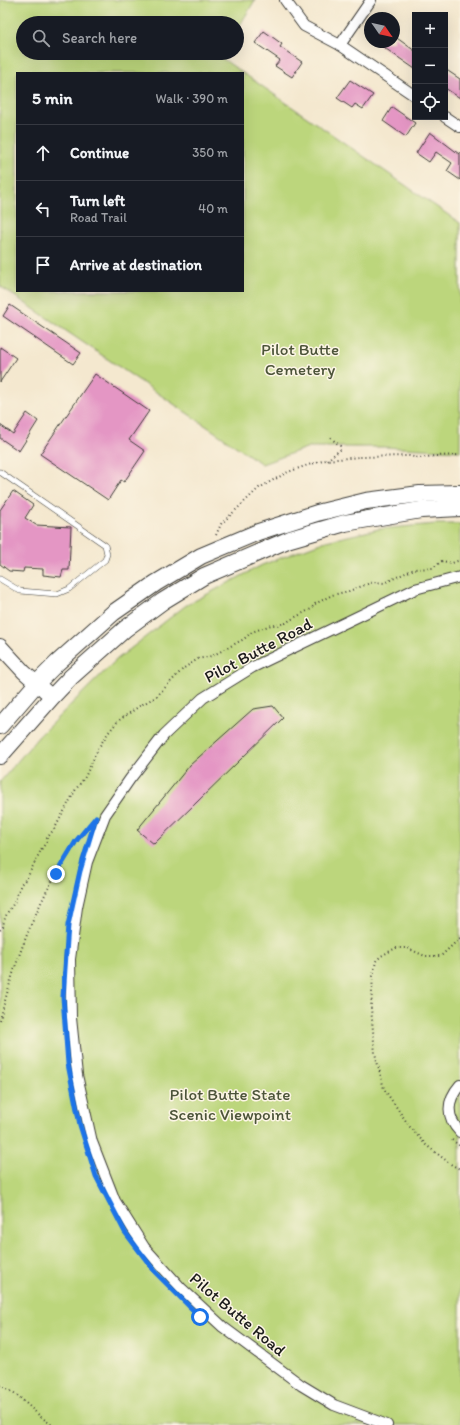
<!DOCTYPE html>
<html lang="en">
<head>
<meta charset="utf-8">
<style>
  :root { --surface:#171b24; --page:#20242c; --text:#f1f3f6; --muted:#9ea1a6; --line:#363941 }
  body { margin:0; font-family:Itim,sans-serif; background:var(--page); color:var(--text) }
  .controls { position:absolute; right:12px; top:12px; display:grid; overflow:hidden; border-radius:0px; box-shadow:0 4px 16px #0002 }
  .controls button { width:36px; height:36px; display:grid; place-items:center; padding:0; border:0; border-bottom:1px solid var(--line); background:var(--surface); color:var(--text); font:20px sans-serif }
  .compass { position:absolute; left:364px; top:12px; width:36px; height:36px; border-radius:50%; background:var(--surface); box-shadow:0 4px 16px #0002; rotate:124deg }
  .stop { position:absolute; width:12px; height:12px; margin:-9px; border:3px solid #1a73e8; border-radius:50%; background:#fff }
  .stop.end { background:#1a73e8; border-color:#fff; box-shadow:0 1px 4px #0008 }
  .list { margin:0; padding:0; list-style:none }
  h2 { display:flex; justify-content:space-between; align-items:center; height:52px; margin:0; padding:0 16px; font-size:17px }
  h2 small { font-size:13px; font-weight:400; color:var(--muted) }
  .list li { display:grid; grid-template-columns:26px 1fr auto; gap:12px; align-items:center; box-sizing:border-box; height:56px; padding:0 16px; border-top:1px solid var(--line) }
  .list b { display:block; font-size:15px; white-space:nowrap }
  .list p { margin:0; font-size:13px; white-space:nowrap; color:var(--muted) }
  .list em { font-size:13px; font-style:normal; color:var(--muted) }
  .icon { flex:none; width:22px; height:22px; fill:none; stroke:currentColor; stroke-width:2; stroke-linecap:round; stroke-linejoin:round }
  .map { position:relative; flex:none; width:460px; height:1425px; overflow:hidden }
  .search { position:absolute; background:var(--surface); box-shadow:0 4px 16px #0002; left:16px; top:16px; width:228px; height:44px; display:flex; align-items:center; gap:10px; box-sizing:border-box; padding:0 14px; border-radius:22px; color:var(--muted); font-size:15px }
  .panel { position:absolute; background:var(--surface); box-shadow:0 4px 16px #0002; left:16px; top:72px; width:228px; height:220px; border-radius:0px }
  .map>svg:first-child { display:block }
</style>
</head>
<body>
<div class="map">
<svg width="460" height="1425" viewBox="0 0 460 1425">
  <rect width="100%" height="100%" fill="#fcf5e5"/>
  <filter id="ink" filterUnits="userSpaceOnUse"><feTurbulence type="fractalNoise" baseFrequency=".025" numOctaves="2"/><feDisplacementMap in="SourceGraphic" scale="8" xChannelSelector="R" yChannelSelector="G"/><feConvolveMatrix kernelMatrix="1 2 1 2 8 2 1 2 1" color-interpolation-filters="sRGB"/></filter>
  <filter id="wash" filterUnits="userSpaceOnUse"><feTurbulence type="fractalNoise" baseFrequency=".012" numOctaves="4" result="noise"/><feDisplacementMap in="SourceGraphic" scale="16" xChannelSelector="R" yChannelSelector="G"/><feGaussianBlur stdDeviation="0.9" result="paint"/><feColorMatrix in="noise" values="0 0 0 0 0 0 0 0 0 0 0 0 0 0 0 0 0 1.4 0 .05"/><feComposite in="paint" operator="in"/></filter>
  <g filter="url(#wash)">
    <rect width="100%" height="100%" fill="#f4e8cf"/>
    <g fill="#bcd67c" stroke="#6c794c">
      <polygon points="0,0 255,0 237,30 237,23 23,23 23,53 223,53 220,57 243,73 17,73 17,291 243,291 243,73 460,223 460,451 383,447 309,447 262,464 0,286"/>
      <polygon points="436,524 460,524 460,1425 0,1425 0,782 39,736 116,660 185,606 262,565 326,541 379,529"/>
    </g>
    <g id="blocks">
      <g fill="#e496c4">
        <polygon points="264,31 282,44 280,47 302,62 292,77 275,66 280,60 255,43"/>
        <polygon points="394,36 415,51 415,69 376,42 394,42"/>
        <polygon points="445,69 460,79 460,98 445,88"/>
        <polygon points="350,80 373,95 363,109 355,104 352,108 337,98"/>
        <polygon points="392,107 415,123 406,137 383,121"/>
        <polygon points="430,132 459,154 460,152 460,180 447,171 452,163 436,152 429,162 416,153"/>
        <polygon points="10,305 81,353 73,364 3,316"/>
        <polygon points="0,347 16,358 0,382"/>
        <polygon points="95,374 149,411 129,440 145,451 124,482 121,480 108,500 40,454"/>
        <polygon points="27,413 38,421 19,451 0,438 0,425 13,434"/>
        <polygon points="13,491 33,505 25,518 36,525 71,527 69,570 63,570 61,577 43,575 43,569 24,568 23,572 9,571 0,564 0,510"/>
        <polygon points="273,706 283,718 154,844 137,830 190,765 253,709"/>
      </g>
    </g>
  </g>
  <g filter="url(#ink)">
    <use href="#blocks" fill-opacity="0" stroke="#3c3b37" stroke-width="1"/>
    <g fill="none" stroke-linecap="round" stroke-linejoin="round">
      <defs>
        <polyline id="service" points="0,472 105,545 107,554 105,560 69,589 57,594 20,591 0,579"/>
        <g id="minor">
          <polyline points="285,0 304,26 340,45 415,96"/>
          <polyline points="340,45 371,0"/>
          <polyline points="445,117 460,127"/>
          <path d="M460 1085C446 1101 446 1117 460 1132"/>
          <polyline points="387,1425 334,1405 301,1385 223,1327 182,1289 144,1247 115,1201 92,1142 77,1075 71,1018 70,959 77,907 87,862 105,815 130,779 164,735 203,698 253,667 415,589 460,577"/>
        </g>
        <polyline id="secondary" points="0,646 24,672 52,697"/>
        <g id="primary">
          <polyline points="0,726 37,683 57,663 113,613 156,583 201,556 258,532 317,513 366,501 420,494 460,493"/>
          <polyline points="0,756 52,697 71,677 125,629 163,601 204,576 290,539 345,523 421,510 460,508"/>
        </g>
      </defs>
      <use href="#service" stroke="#3c3b37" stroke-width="6"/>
      <use href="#minor" stroke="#3c3b37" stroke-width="12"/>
      <use href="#secondary" stroke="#3c3b37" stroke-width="16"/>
      <use href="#primary" stroke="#3c3b37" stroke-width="18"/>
      <g stroke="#3c3b37" stroke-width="2" stroke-dasharray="1 3" stroke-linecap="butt">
        <polyline points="327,460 340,450 340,446 330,437"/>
        <polyline points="216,535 221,524 259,488 288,472 308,465 326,460 360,457 409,456 419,458 435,456 460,455"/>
        <polyline points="0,930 3,927 4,921 7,913 14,903 21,884 27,878 42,848 46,843 47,838 55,828 76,789 85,777 99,747 108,733 118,721 141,705 156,697 184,668 198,659 212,656 244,639 252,632 271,625 277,625 286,623 290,620 311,609 315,604 332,595 349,591 373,582 384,583 414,569 433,568 442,561 452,563 460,560"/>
        <polyline points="460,938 441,956 425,956 407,948 396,948 381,956 376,961 373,976 371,1008 375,1053 384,1089 410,1127 426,1145 452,1165 460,1169"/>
        <path d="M0 1020C16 954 45 879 89 826"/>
        <polyline points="452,1140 460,1146"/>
        <polyline points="0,1385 16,1394 41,1417 52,1425"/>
      </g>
      <use href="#service" stroke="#fff" stroke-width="5"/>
      <use href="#minor" stroke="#fff" stroke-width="10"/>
      <use href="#secondary" stroke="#fff" stroke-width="14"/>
      <use href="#primary" stroke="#fff" stroke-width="16"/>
    </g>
  </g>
  <g fill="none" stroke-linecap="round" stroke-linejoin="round" filter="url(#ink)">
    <polyline stroke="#1a73e8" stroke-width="5" points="56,874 76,841 96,817 80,871 68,925 63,997 68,1064 80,1125 96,1176 125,1232 156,1273 200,1317"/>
  </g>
  <g text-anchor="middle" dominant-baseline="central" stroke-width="3" stroke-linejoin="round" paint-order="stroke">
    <g font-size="17" fill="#4c5439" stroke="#fcf5e5">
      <text x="300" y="349">Pilot Butte<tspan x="300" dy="20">Cemetery</tspan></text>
      <text x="230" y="1094">Pilot Butte State<tspan x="230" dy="20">Scenic Viewpoint</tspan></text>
    </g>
    <g font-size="17" fill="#1c1c1c" stroke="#fcf5e5">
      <text transform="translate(258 650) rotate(-28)">Pilot Butte Road</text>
      <text transform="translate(238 1314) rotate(40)">Pilot Butte Road</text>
    </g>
  </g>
</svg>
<div class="controls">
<button>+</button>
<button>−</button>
<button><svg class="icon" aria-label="locate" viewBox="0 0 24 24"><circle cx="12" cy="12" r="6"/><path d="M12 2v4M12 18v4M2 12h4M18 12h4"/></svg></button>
</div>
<svg class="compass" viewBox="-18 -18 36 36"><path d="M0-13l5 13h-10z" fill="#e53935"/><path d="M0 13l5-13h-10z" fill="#9ea1a6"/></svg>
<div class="stop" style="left:200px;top:1317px"></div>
<div class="stop end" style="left:56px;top:874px"></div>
<div class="search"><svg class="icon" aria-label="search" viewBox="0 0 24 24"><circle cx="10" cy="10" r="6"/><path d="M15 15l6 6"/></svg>Search here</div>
<section class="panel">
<h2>5 min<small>Walk · 390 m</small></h2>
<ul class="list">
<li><svg class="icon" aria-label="ahead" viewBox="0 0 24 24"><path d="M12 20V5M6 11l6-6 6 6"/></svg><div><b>Continue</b></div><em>350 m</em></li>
<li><svg class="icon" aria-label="left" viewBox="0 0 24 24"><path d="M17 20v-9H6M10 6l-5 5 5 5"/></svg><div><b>Turn left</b><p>Road Trail</p></div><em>40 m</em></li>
<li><svg class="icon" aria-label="arrive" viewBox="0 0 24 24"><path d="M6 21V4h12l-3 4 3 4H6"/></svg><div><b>Arrive at destination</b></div></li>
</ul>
</section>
</div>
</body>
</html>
